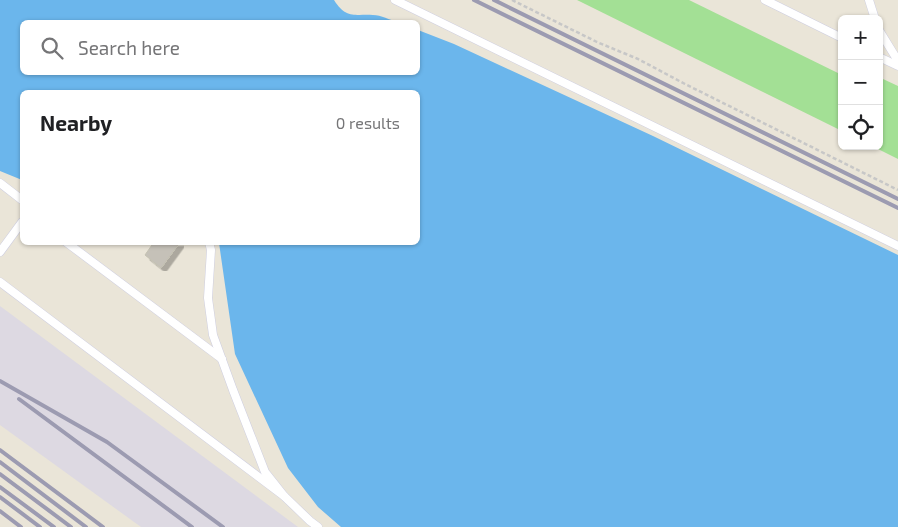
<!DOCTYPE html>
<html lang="en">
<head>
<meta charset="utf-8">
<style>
  :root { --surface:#fff; --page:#f6f6f6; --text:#202124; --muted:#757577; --line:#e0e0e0 }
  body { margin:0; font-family:"Exo 2",sans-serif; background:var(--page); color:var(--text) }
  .controls { position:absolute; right:15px; top:15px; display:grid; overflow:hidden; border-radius:8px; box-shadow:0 1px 4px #0004 }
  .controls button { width:45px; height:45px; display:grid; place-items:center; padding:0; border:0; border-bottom:1px solid var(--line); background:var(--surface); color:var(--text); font:25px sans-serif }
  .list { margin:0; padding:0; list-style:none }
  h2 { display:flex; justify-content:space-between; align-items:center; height:65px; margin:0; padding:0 20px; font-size:21px }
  h2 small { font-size:16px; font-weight:400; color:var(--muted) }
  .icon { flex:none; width:28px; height:28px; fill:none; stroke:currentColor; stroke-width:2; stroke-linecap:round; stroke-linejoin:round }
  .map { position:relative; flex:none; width:898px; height:527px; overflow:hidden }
  .search { position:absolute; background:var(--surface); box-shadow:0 1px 4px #0004; left:20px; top:20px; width:400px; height:55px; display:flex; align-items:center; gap:12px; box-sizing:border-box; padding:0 18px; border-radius:8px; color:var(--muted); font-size:19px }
  .panel { position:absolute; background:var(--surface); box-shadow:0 1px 4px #0004; left:20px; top:90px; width:400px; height:155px; border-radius:8px }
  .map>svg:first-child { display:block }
</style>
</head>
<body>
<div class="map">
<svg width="898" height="527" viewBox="0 0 898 527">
  <defs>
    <filter id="shadow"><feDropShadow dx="4.5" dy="4.5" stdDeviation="0" flood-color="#0004"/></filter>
  </defs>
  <rect width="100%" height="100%" fill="#eae5d8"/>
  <polygon fill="#ddd9e2" points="0,306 298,527 141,527 0,425"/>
  <g fill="#a3e095">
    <polygon points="577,0 689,0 842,75 842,131"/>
    <polygon points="883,79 898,86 898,159 872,146 879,146 879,80"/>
  </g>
  <path fill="#6bb6ec" d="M0 0H334C346 19 354 14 373 15 381 15 390 20 397 22H22V72H418V30L454 44 653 136 898 255V527H341L318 507 288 468 235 354 219 243 418 242V92H22V180L0 171Z"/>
  <polygon fill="#c5c1b8" stroke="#c4c1b2" filter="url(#shadow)" points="154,242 180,242 161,268 145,255"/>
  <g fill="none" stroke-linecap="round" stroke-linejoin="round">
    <defs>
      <g id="lane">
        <polyline points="395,0 898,246"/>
        <polyline points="765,0 842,38"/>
        <polyline points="869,0 875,19"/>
        <polyline points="879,30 898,61"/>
        <polyline points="879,57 898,66"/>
        <polyline points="0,183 22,200"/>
        <polyline points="66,242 222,359"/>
        <polyline points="209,242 211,250 208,298 213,335 233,390 265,472 284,496 310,521 318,527"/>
        <polyline points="0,252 22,222"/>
        <polyline points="0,282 284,496"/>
      </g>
    </defs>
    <use href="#lane" stroke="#cecee0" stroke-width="9"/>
    <polyline stroke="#c7c7c7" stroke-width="2.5" stroke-dasharray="4 2.5" stroke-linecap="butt" points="512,0 597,42 638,59 685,84 898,190"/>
    <use href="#lane" stroke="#fff" stroke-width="8"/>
    <g stroke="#9c9bb1" stroke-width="4">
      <polyline points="474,0 898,208"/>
      <polyline points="494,0 898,199"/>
      <polyline points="0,381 107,442 223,527"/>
      <polyline points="19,399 192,527"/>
      <polyline points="0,450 103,527"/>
      <polyline points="0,462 86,527"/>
      <polyline points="0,474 71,527"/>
      <polyline points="0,487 54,527"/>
      <polyline points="0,497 40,527"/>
      <polyline points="0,511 21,527"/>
    </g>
  </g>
</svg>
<div class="controls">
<button>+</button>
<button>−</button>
<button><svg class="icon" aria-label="locate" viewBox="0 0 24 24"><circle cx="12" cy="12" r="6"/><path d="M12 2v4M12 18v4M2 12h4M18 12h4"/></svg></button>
</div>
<div class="search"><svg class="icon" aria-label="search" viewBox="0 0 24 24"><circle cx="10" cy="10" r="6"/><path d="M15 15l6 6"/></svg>Search here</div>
<section class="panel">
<h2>Nearby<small>0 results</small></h2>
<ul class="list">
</ul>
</section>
</div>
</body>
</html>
